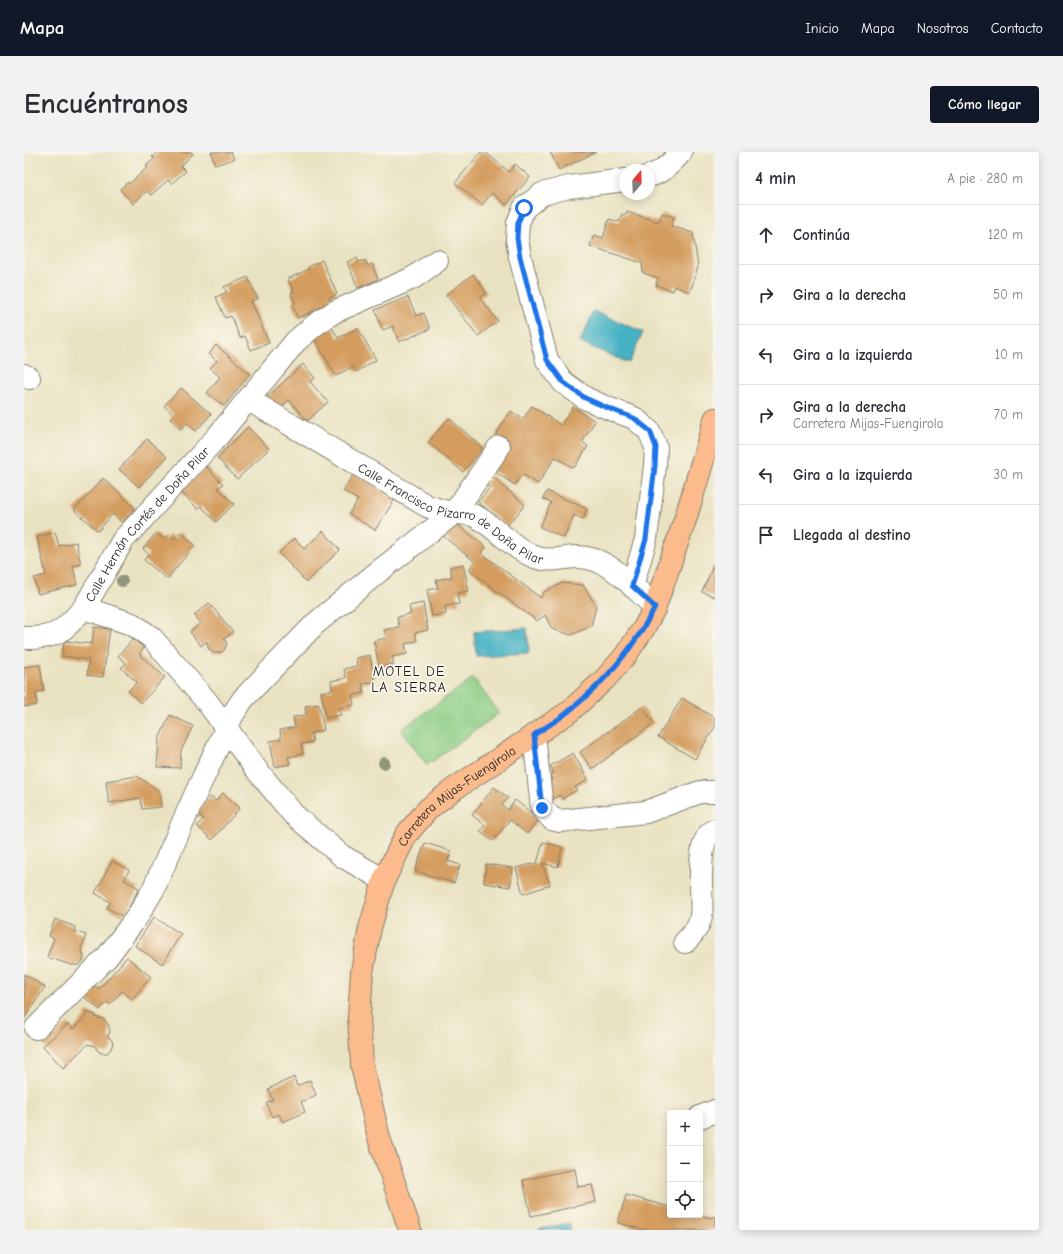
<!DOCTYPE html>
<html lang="es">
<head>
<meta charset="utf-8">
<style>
  :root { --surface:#fff; --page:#f2f2f3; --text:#2b2b33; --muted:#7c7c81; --line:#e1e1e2; --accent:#111827 }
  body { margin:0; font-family:"Comic Neue",sans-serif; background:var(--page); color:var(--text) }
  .controls { position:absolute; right:12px; bottom:12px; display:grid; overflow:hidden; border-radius:4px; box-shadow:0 2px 10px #0003 }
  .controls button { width:36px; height:36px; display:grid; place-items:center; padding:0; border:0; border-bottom:1px solid var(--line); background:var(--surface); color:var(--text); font:20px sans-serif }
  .compass { position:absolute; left:595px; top:12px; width:36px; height:36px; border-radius:50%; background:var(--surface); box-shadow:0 2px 10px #0003; rotate:19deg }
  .stop { position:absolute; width:12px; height:12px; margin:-9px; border:3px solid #1a73e8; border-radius:50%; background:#fff }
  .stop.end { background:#1a73e8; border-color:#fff; box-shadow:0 1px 4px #0008 }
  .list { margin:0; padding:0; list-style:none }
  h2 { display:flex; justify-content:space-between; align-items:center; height:52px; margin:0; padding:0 16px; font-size:17px }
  h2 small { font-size:13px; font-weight:400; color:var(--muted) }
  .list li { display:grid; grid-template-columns:26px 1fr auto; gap:12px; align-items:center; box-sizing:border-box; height:60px; padding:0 16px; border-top:1px solid var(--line) }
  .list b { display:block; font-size:15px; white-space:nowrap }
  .list p { margin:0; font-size:13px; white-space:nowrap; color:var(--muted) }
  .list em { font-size:13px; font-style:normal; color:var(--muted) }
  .icon { flex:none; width:22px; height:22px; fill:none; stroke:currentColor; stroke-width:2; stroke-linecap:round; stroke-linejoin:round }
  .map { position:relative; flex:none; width:691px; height:1078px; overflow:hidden; border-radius:4px }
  header { display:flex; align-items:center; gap:24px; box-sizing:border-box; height:56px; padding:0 20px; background:var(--accent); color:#fff }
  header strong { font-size:19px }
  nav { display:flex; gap:22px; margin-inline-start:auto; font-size:14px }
  .intro { display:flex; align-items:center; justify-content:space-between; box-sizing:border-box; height:96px; padding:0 24px }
  h1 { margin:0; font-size:28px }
  .button { padding:10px 18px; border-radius:4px; background:var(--accent); color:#fff; font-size:14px; font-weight:700 }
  main { display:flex; gap:24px; padding:0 24px }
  aside { flex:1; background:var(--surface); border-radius:4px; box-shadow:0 2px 10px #0003 }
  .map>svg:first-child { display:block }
</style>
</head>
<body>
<header>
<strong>Mapa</strong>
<nav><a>Inicio</a><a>Mapa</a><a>Nosotros</a><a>Contacto</a></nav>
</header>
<div class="intro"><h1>Encuéntranos</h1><a class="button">Cómo llegar</a></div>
<main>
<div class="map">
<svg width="691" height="1078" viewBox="0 0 691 1078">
  <rect width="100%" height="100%" fill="#fbf7ec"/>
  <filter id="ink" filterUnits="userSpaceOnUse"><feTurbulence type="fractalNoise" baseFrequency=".025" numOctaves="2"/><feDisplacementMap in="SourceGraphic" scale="8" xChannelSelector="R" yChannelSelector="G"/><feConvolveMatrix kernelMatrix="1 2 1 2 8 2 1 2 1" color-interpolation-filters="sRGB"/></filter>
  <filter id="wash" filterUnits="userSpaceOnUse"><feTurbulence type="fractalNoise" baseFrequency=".012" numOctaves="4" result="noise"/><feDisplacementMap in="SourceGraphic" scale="16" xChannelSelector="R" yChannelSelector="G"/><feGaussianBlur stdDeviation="0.9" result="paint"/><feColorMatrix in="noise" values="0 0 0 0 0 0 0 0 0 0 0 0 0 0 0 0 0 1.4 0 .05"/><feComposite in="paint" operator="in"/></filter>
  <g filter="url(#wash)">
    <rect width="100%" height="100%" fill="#e9e2c1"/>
    <polygon fill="#8dce85" stroke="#547550" points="449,526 475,561 403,613 377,578"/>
    <g fill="#45b1c3" stroke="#306670">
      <polygon points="570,159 619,180 605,211 556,190"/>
      <polygon points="503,476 505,501 452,504 450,480"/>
      <polygon points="545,1071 547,1078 515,1078 515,1077"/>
    </g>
    <g id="blocks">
      <g fill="#d49d5f">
        <polygon points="134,0 167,0 169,2 157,14 162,19 147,32 144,28 127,43 123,39 109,52 96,37 104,30 105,32 124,15 122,14 131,6 128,5"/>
        <polygon points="187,0 207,0 210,7 191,13"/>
        <polygon points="457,0 461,0 485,20 491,12 506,25 482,53 468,41 458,53 431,31"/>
        <polygon points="526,0 572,0 535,18"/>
        <polygon points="603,60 635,70 638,61 650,65 647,74 669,81 674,115 666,140 650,134 649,139 632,133 634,126 619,121 618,111 566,94 570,83 579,86 585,67 595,70 598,62 602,63"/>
        <polygon points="333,106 335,110 341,108 344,114 348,112 354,127 334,136 323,110"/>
        <polygon points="298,108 313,142 305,146 307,151 274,166 268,153 271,151 267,141 270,140 264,127 285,117 284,115"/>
        <polygon points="449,122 463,141 456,146 474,169 454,184 422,143"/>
        <polygon points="224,125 234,147 227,149 245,191 227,198 221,184 216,186 207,164 201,166 192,145 203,140 200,135"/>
        <polygon points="384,145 392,164 400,161 406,177 375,190 369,174 359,178 351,158"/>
        <polygon points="308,175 314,186 334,176 352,208 332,220 329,214 312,224 290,186"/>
        <polygon points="192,193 226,222 200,254 183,241 196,225 186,216 193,209 185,202"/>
        <polygon points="279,212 291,226 286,230 304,250 283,269 265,248 254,258 243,245"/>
        <polygon points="157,236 187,262 172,279 163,271 157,277 146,267 150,263 140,254"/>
        <polygon points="508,254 537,273 549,255 571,269 558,290 564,294 550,316 531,305 514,332 498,322 491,333 468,318 484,292 471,284 487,259 499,267"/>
        <polygon points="425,266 459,296 439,320 404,290"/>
        <polygon points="224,275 245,297 213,327 193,306"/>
        <polygon points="123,287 143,305 115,335 95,317"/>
        <polygon points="182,314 199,332 194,336 210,352 192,370 177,354 174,357 156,339"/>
        <polygon points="330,321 371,347 351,378 325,362 334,348 319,339"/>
        <polygon points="468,324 501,353 483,374 454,350 466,336 461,332"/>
        <polygon points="79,326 111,356 98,371 89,362 74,379 50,358"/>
        <polygon points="523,339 563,357 559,367 550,363 540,386 516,375 527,350 519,347"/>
        <polygon points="430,370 462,395 457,401 517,446 520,440 539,431 559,433 572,454 567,474 547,483 528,477 521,463 513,469 445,418 450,409 419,384"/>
        <polygon points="299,379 316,398 282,430 255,401 270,386 280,397"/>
        <polygon points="31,380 35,394 52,390 57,412 49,414 53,433 14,442 10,426 22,423 13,385"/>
        <polygon points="156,380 171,393 143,427 120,408 125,402 119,397 132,381 141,388 145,383 150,387"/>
        <polygon points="439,412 445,439 433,441 435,452 421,454 422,462 408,464 403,438 414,436 412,428 428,425 426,415"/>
        <polygon points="689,414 691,415 691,445 678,440"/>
        <polygon points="185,451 209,480 200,487 203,491 201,497 198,500 190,501 184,496 183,489 177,494 166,480 177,471 170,463"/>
        <polygon points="399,451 404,478 391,481 393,489 381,492 383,502 368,505 370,512 355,515 350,489 362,486 360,478 375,475 373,465 387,462 385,454"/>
        <polygon points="70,475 86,477 79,525 63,523 65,508 38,504 40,489 68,492"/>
        <polygon points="109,487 120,496 115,502 141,525 117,551 104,539 113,530 97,516 102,511 94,504"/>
        <polygon points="346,503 351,529 338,532 340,541 328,543 330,553 315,556 317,563 302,566 297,540 308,538 307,529 322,526 320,517 333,514 332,506"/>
        <polygon points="16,513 20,539 12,540 13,553 0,555 0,515"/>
        <polygon points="658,546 691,566 691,575 671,607 634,585"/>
        <polygon points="295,552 300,578 287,581 289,590 277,592 279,602 264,605 266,612 251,615 246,589 257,587 256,578 271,575 269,565 282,563 281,554"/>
        <polygon points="618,555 630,571 568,617 556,600"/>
        <polygon points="146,563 169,574 157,599 156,616 133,615 135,587"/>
        <polygon points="549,601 564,628 551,635 553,638 538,647 536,643 528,648 520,632 528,628 526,623 530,621 526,614"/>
        <polygon points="113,624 135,639 137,655 118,657 116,646 85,651 82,629"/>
        <polygon points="470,635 484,646 478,653 484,658 491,648 515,667 503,682 486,668 469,689 456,680 461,673 448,663"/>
        <polygon points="199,641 216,656 188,688 173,674 179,667 172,661 187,645 192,649"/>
        <polygon points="519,690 538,695 534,715 518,711 526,733 499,742 492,716 513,711"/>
        <polygon points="401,691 427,699 424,709 436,713 430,731 391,719"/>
        <polygon points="88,709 105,718 100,728 115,736 100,765 83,756 86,750 71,741"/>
        <polygon points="462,712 489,716 486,735 460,731"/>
        <polygon points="130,765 157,782 138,812 111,794"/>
        <polygon points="31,767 51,775 50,779 62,783 57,797 60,804 59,809 55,813 47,813 23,805 30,786 25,784"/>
        <polygon points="103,805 127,825 108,847 98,839 86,853 83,850 76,858 60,845 70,833 75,837"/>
        <polygon points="0,822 21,835 1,866 0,865"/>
        <polygon points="62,860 72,863 71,865 80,867 84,872 86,879 84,885 87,887 89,891 87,897 83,901 77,901 73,898 71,894 64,892 39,916 19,894 44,872 49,877 61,865"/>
        <polygon points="270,925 273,934 286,928 292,943 277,950 281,960 259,970 255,962 248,965 242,951 249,948 244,937"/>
        <polygon points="551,1017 554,1035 568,1033 572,1050 507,1064 499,1028"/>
        <polygon points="602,1043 646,1055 646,1063 675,1063 687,1066 691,1064 691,1078 620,1078 594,1071"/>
      </g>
    </g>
  </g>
  <g filter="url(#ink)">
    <use href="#blocks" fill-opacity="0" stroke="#827f6e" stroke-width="1"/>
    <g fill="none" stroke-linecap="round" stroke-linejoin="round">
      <defs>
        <g id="minor">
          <path d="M625 24C638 21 649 10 657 0"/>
          <polyline points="601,28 545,35 518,42 500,56 494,71 493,87 496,105 523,208 539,230 561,246 586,257 610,266 625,279 632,295 631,314 622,387 608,434"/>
          <polyline points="0,223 5,226"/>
          <path id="s1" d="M225 248 403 354C412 357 421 360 430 361 438 361 446 361 453 365 474 377 491 399 514 406 527 410 540 405 554 405 585 405 609 435 631 455"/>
          <path d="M0 486C33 487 39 479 60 456"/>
          <polyline points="510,583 518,656 528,667 536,669 622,660 676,640 691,640"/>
          <path id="s2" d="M360 728 318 704 269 662 232 617 184 551 127 485 108 472 60 456 99 388 193 285 272 189 291 173 310 160 389 126 413 109"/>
          <path d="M661 790C669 782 675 775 677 764 680 744 669 687 691 678"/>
          <polyline points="12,876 83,805 113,765 129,738 171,643 208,564 219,547 291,472 354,420 430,361 475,295"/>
          <polyline points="676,965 691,959"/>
        </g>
        <g id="major">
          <path id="s3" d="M386 1078 355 986 338 913 335 865 338 820 346 776 360 728 382 683 404 657 430 637 545 560 581 527 601 504 620 476 631 455 662 365 691 267"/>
        </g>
      </defs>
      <use href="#minor" stroke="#827f6e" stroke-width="24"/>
      <use href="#major" stroke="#827f6e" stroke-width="24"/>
      <use href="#minor" stroke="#fff" stroke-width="22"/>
      <use href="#major" stroke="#fbbb8d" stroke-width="22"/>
    </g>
    <g fill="#8e977b">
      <circle cx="98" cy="429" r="6"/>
      <circle cx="360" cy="611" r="6"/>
    </g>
  </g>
  <g fill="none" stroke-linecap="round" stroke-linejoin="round" filter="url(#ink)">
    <path stroke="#1a73e8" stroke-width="5" d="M500 56 494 71 493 86 496 105 523 208 539 230 561 246 586 257 610 266 626 279 632 295 631 314 622 387 608 434 631 455C610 496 581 530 545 559 535 568 521 575 510 583L518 656"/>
  </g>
  <g text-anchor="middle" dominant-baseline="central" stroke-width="3.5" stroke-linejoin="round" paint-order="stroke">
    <g font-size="13" fill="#1c1c1c" stroke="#fbf7ec">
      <text stroke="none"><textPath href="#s1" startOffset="233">Calle Francisco Pizarro de Doña Pilar</textPath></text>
      <text stroke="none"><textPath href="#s2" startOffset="519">Calle Hernán Cortés de Doña Pilar</textPath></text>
      <text stroke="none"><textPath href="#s3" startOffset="474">Carretera Mijas-Fuengirola</textPath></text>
    </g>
    <g font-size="14" letter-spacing="1" fill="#1c1c1c" stroke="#fbf7ec">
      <text x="385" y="519">MOTEL DE<tspan x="385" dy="16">LA SIERRA</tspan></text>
    </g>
  </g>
</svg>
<div class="controls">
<button>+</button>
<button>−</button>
<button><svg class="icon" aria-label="locate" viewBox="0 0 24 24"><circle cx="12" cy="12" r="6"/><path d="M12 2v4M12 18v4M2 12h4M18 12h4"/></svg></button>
</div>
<svg class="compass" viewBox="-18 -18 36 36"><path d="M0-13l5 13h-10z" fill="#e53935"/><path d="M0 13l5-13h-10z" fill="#7c7c81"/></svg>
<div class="stop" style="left:500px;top:56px"></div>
<div class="stop end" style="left:518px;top:656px"></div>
</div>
<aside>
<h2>4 min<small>A pie · 280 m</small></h2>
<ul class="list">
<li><svg class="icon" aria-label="ahead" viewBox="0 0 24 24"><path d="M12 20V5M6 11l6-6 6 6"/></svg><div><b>Continúa</b></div><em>120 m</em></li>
<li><svg class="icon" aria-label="right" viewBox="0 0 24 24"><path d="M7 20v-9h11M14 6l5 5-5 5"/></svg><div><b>Gira a la derecha</b></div><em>50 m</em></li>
<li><svg class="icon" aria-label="left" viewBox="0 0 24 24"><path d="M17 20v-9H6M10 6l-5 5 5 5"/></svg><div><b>Gira a la izquierda</b></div><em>10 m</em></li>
<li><svg class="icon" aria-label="right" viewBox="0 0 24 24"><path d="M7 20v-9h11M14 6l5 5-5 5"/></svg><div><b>Gira a la derecha</b><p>Carretera Mijas-Fuengirola</p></div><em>70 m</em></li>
<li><svg class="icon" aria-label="left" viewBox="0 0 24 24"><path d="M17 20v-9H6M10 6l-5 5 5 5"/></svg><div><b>Gira a la izquierda</b></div><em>30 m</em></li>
<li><svg class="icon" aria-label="arrive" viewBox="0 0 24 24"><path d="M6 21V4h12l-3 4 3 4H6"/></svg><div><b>Llegada al destino</b></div></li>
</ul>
</aside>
</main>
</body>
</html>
